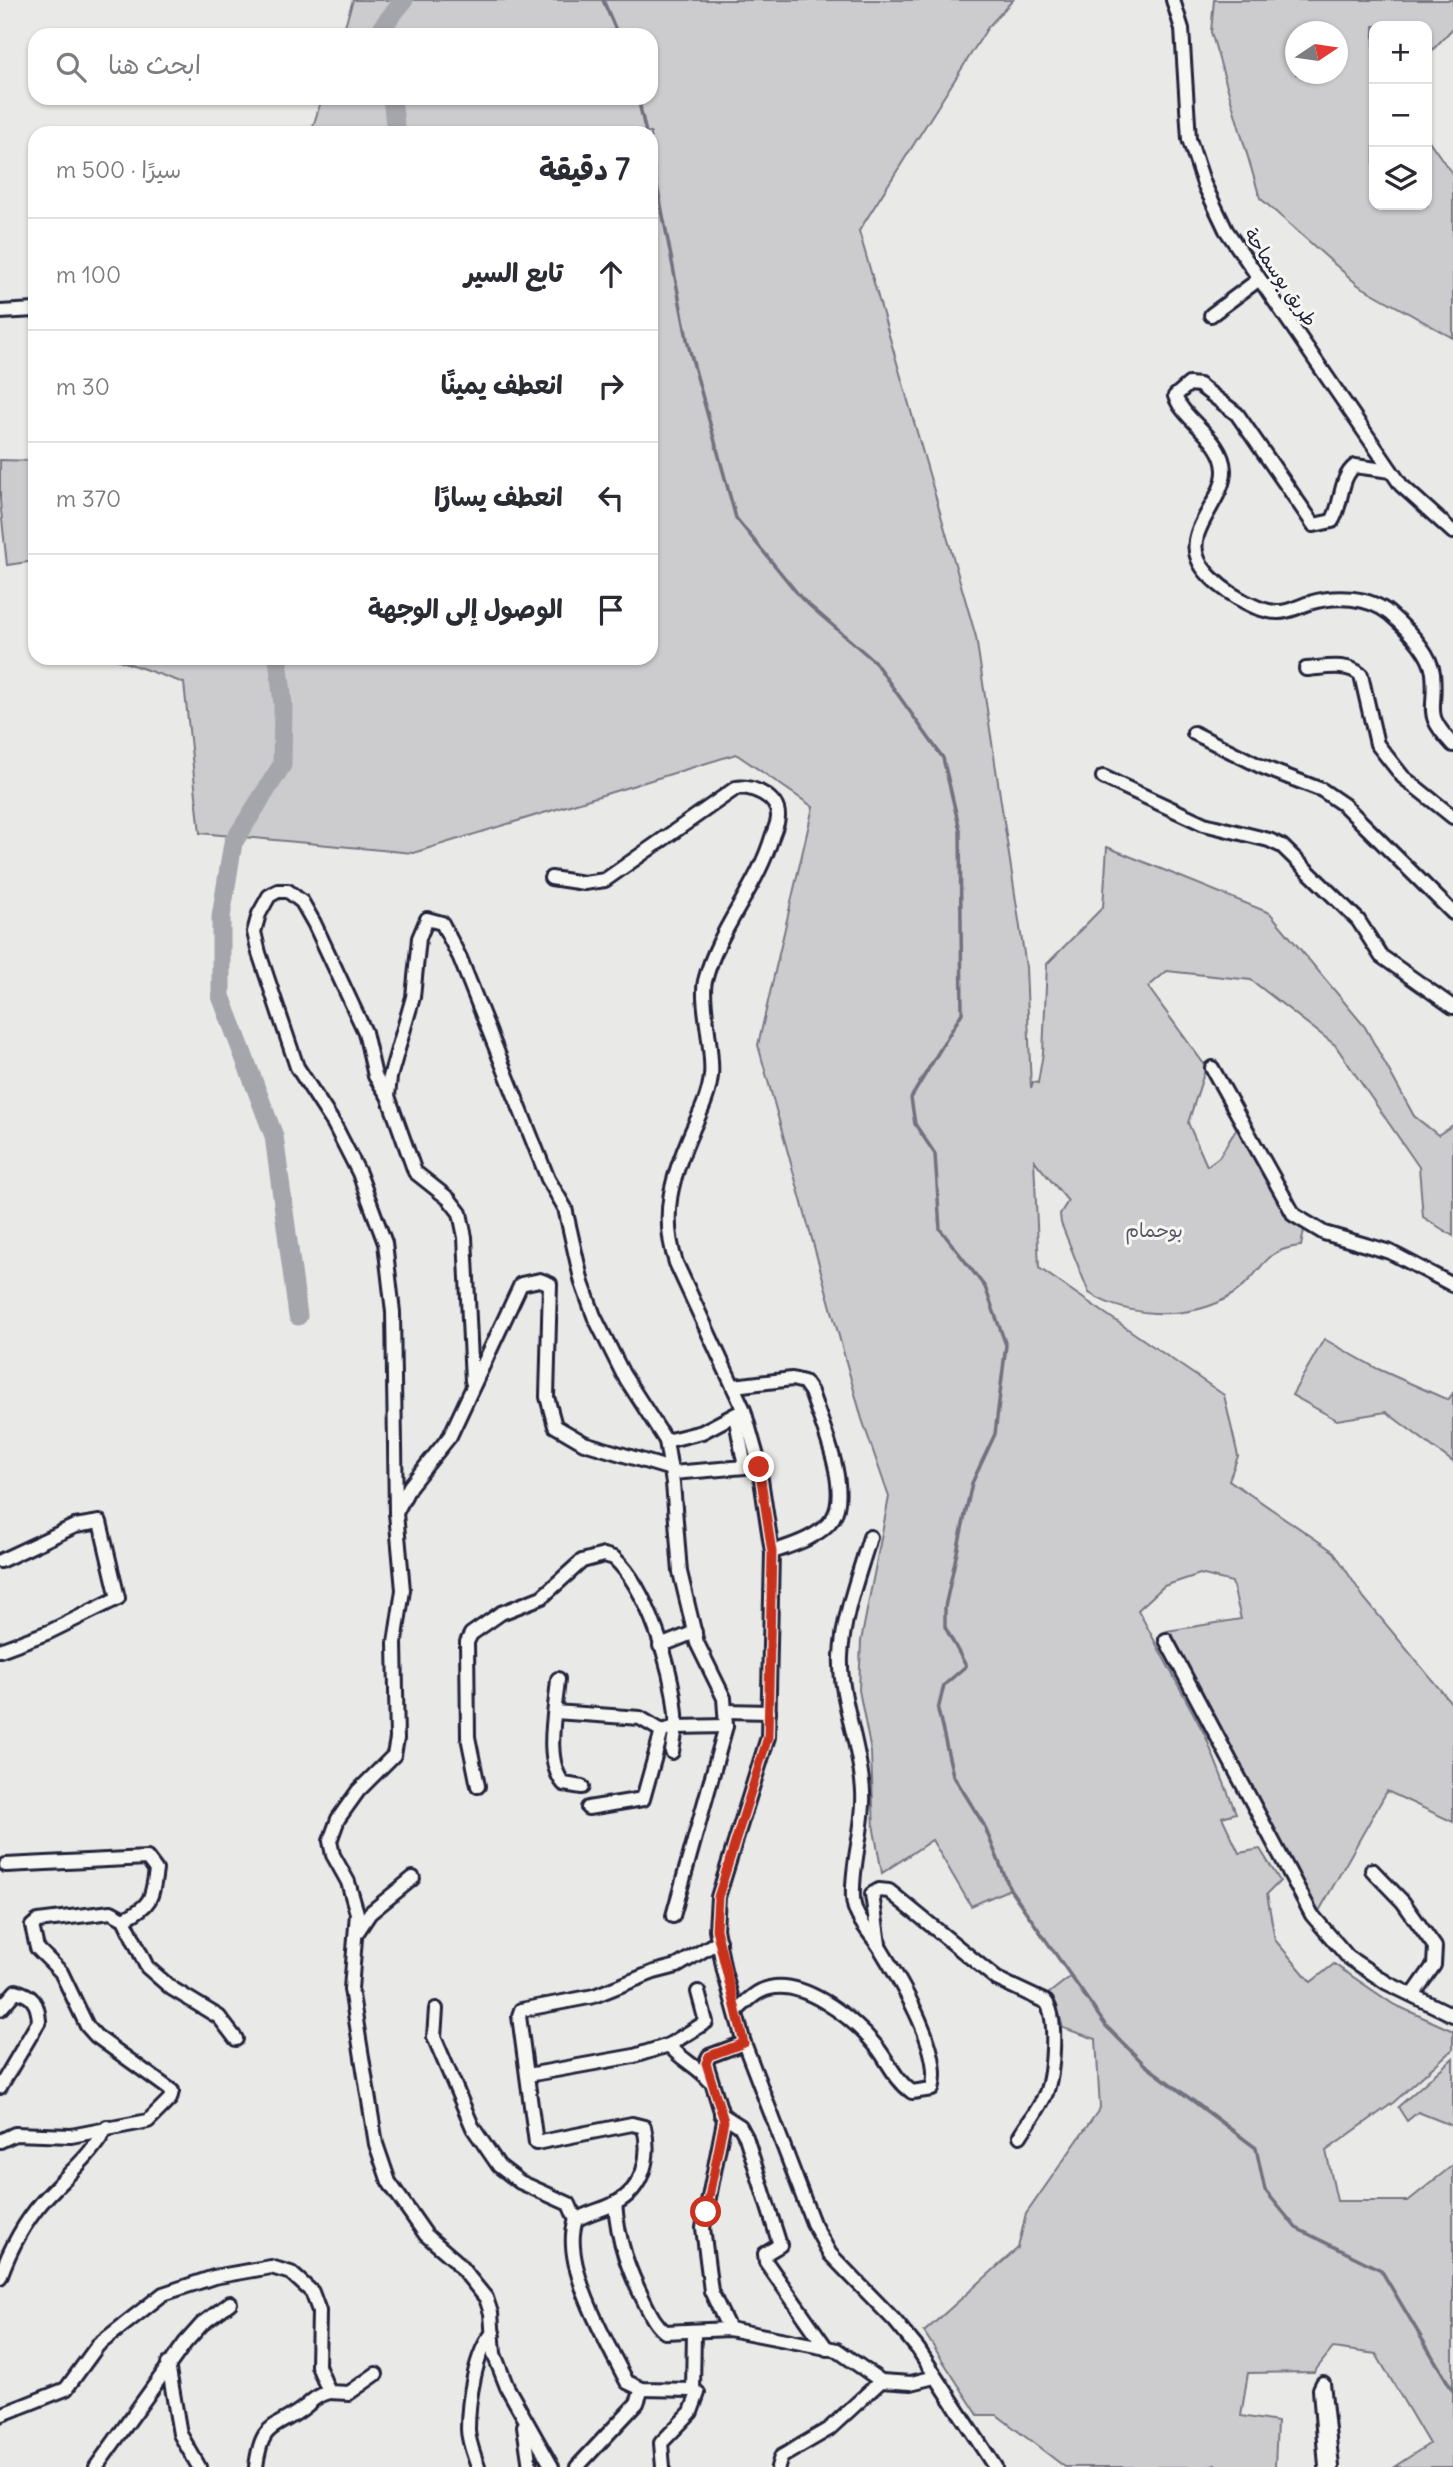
<!DOCTYPE html>
<html lang="ar">
<head>
<meta charset="utf-8">
<style>
  :root { --surface:#fff; --page:#f7f7f7; --text:#2b2b33; --muted:#7c7c81; --line:#e1e1e2 }
  body { margin:0; font-family:Delius,"Playpen Sans Arabic",sans-serif; background:var(--page); color:var(--text); direction:rtl }
  .controls { position:absolute; right:21px; top:21px; display:grid; overflow:hidden; border-radius:14px; box-shadow:0 2px 5px #0004 }
  .controls button { width:63px; height:63px; display:grid; place-items:center; padding:0; border:0; border-bottom:2px solid var(--line); background:var(--surface); color:var(--text); font:35px sans-serif }
  .compass { position:absolute; left:1285px; top:21px; width:63px; height:63px; border-radius:50%; background:var(--surface); box-shadow:0 2px 5px #0004; rotate:77deg }
  .stop { position:absolute; width:21px; height:21px; margin:-16px; border:5px solid #c8321e; border-radius:50%; background:#fff }
  .stop.end { background:#c8321e; border-color:#fff; box-shadow:0 2px 7px #0008 }
  .list { margin:0; padding:0; list-style:none }
  h2 { display:flex; justify-content:space-between; align-items:center; height:91px; margin:0; padding:0 28px; font-size:30px }
  h2 small { font-size:23px; font-weight:400; color:var(--muted) }
  .list li { display:grid; grid-template-columns:46px 1fr auto; gap:21px; align-items:center; box-sizing:border-box; height:112px; padding:0 28px; border-top:2px solid var(--line) }
  .list b { display:block; font-size:26px; white-space:nowrap }
  .list em { font-size:23px; font-style:normal; color:var(--muted) }
  .icon { flex:none; width:38px; height:38px; fill:none; stroke:currentColor; stroke-width:2; stroke-linecap:round; stroke-linejoin:round }
  .map { position:relative; flex:none; width:1453px; height:2467px; overflow:hidden; direction:ltr }
  .search { position:absolute; background:var(--surface); box-shadow:0 2px 5px #0004; left:28px; top:28px; width:630px; height:77px; display:flex; align-items:center; gap:18px; box-sizing:border-box; padding:0 24px; border-radius:21px; color:var(--muted); font-size:26px }
  .panel { position:absolute; background:var(--surface); box-shadow:0 2px 5px #0004; left:28px; top:126px; width:630px; height:539px; border-radius:21px; direction:rtl }
  .map>svg:first-child { display:block }
</style>
</head>
<body>
<div class="map">
<svg width="1453" height="2467" viewBox="0 0 1453 2467">
  <rect width="100%" height="100%" fill="#e9e9e7"/>
  <filter id="ink" filterUnits="userSpaceOnUse"><feTurbulence type="fractalNoise" baseFrequency=".0143" numOctaves="2"/><feDisplacementMap in="SourceGraphic" scale="14" xChannelSelector="R" yChannelSelector="G"/><feConvolveMatrix kernelMatrix="1 2 1 2 8 2 1 2 1" color-interpolation-filters="sRGB"/></filter>
  <g filter="url(#ink)">
    <g fill="#ccccce" stroke="#777784" stroke-width="2" fill-rule="evenodd">
      <path d="M353 0H1013L988 27 859 231 976 637 1026 967 1031 1088 1033 1082 1038 1083 1043 1053 1047 964 1103 907 1107 847 1270 913 1365 1027 1414 1116 1438 1135 1453 1125V1236L1423 1217 1419 1167 1335 1045 1251 980 1167 971 1148 987 1206 1067 1188 1123 1207 1166 1219 1157 1239 1125 1285 1208 1304 1230 1301 1246C1265 1249 1265 1267 1242 1287 1204 1322 1130 1320 1089 1293L1061 1223 1060 1214 1068 1201 1034 1160 1039 1268 1224 1395 1238 1456 1229 1480 1334 1552 1364 1598 1453 1705V1822L1387 1791 1318 1913 1167 1631 1241 1619 1232 1582 1200 1574 1164 1586 1138 1610 1205 1735 1236 1813 1222 1817 1239 1853 1260 1849 1280 1881 1267 1894 1275 1940 1311 1982 1334 1964 1393 2004 1453 2031V2049L1394 2102 1326 2151 1337 2201H1408L1453 2165V2467H1394L1429 2444 1376 2354 1333 2348 1314 2372 1248 2373 1241 2416 1277 2422 1275 2467H1216L1215 2464 1205 2467H1065L997 2415H978L924 2332 1018 2248 1026 2214 1100 2108 1096 2039 1063 2028 1057 2007 1048 1994 1071 1976 1010 1889 971 1906 932 1840 882 1873 874 1830 871 1752 859 1690 861 1641 889 1497 862 1419 758 1045 813 807 736 754 413 853 200 833 184 683 113 658H651V133H311L322 98H651V35H342Z"/>
      <path d="M1214 0H1453V28L1427 56V26H1374V205H1427V138L1453 175V338L1358 285 1260 198 1211 32ZM1296 32H1338V74H1296Z"/>
      <polygon points="0,460 35,461 35,561 7,565 0,501"/>
      <polygon points="1324,1339 1378,1369 1448,1400 1453,1393 1453,1462 1386,1412 1337,1420 1292,1395"/>
      <polygon points="1453,2058 1453,2126 1418,2112 1407,2121 1398,2107"/>
    </g>
    <g fill="none" stroke-linecap="round" stroke-linejoin="round">
      <g stroke="#71717f" stroke-width="3.5">
        <polyline points="603,0 618,35"/>
        <polyline points="638,98 646,133"/>
        <polyline points="651,154 688,344 736,518 802,599 874,661 943,758 960,830 962,1013 911,1098 915,1124 935,1154 940,1229 985,1287 1006,1345 995,1434 972,1483 945,1607 945,1627 966,1666 944,1685 938,1710 953,1775 984,1825 1010,1889 1106,2026 1145,2065 1256,2148 1265,2190 1296,2228 1381,2270 1453,2391"/>
      </g>
      <g stroke="#a5a5ac" stroke-width="19">
        <polyline points="384,35 383,26 404,0"/>
        <polyline points="392,98 396,133"/>
        <polyline points="278,658 283,705 282,765 233,843 221,917 221,996 274,1136 298,1316"/>
      </g>
      <defs>
        <g id="street">
          <polyline points="1173,0 1182,29 1189,139 1204,184 1226,230 1401,485 1453,532"/>
          <polyline points="0,312 35,310"/>
          <polyline points="1211,315 1258,280"/>
          <path d="M1391 471 1355 466C1339 478 1343 504 1332 521L1314 525 1237 414 1199 385 1189 384 1175 396C1185 422 1223 439 1224 470 1225 500 1185 529 1198 559 1207 582 1254 613 1279 612 1289 612 1300 606 1309 603 1335 595 1369 596 1390 614 1406 628 1430 651 1433 673 1437 713 1422 711 1453 745"/>
          <path d="M1306 669C1324 668 1347 662 1361 675L1377 744 1403 777 1453 817"/>
          <polyline points="1194,733 1260,766 1322,790 1344,805 1453,913"/>
          <polyline points="1103,777 1204,824 1269,840 1282,846 1358,920 1381,956 1453,1007"/>
          <path d="M551 878 584 883 605 880 736 788C752 785 779 797 778 817 778 823 774 831 772 837 757 888 718 929 705 981 700 1001 714 1051 711 1076 709 1096 700 1113 692 1131 672 1177 660 1214 676 1263L744 1410 758 1460 772 1552 768 1737 718 1897 716 1929 724 1971 744 2043 813 2223 830 2254 895 2321 918 2349 995 2467"/>
          <polyline points="1212,1068 1294,1215 1324,1233 1390,1252 1453,1285"/>
          <polyline points="388,1096 375,1076 365,1032 314,923 302,902 288,891 278,891 269,896 259,914 254,932 259,953 297,1067 334,1124 359,1173 385,1243 393,1312 396,1512"/>
          <polyline points="472,1381 465,1237 460,1213 449,1199 415,1172 388,1096 390,1077 413,997 419,938 427,919 442,923 460,958 548,1179 565,1208 582,1283 594,1316 623,1374 666,1441 673,1483 680,1572 697,1643 724,1698 726,1726 673,1916"/>
          <path d="M734 1386 792 1379 804 1382 811 1392C821 1423 851 1488 833 1518 820 1537 793 1545 772 1552"/>
          <polyline points="666,1441 702,1432 740,1412"/>
          <polyline points="672,1473 745,1467 735,1415"/>
          <polyline points="0,1561 75,1526 100,1522 118,1598 49,1632 0,1650"/>
          <polyline points="1166,1640 1312,1915 1348,1957 1387,1983 1453,2015"/>
          <polyline points="660,1646 695,1632"/>
          <path d="M558 1679C556 1709 543 1760 564 1784L582 1787"/>
          <polyline points="726,1711 769,1712"/>
          <polyline points="555,1712 640,1718 662,1731 676,1727 726,1726"/>
          <path d="M478 1786 468 1737 467 1642 471 1634 501 1613 542 1597 582 1561 604 1555 614 1558C648 1589 672 1668 676 1714 677 1727 674 1739 672 1752"/>
          <polyline points="588,1808 643,1799 662,1731"/>
          <path d="M6 1865 147 1858 156 1870C152 1899 151 1906 124 1919"/>
          <polyline points="1372,1870 1403,1902 1435,1947 1434,1965 1413,1995"/>
          <polyline points="356,1934 370,1913 413,1878"/>
          <path d="M879 1944 872 1894 879 1890 889 1891 997 1979 1046 2002C1058 2018 1053 2074 1046 2093 1040 2108 1028 2123 1020 2136"/>
          <path d="M0 2009 16 1991C32 1995 38 2003 39 2021L0 2087"/>
          <polyline points="436,2009 434,2037 473,2128 499,2166 520,2182 569,2204 576,2220"/>
          <path d="M736 2011C743 2005 752 1995 761 1991 798 1973 853 2018 876 2046 889 2062 895 2080 912 2092L932 2089C944 2052 900 1981 880 1948 870 1932 854 1918 853 1898 851 1863 865 1827 863 1792 861 1747 839 1697 841 1656 843 1615 859 1575 870 1537"/>
          <polyline points="669,2045 706,2022 698,1992"/>
          <path d="M528 2075 634 2056 669 2045C680 2059 697 2066 709 2080"/>
          <polyline points="721,2114 740,2126 746,2137 780,2245 765,2254 766,2262 827,2349"/>
          <polyline points="0,2141 15,2134 71,2136 148,2121 170,2099 172,2091 96,2036 87,2026 61,1972 37,1948 32,1926 38,1921 111,1912 124,1919 147,1967 171,1988 219,2017 236,2039"/>
          <path d="M615 2203C618 2242 628 2270 646 2305 651 2315 656 2325 665 2332L729 2329 837 2350 881 2381 911 2383 935 2377"/>
          <path d="M0 2277C10 2249 23 2224 43 2201 65 2176 90 2158 107 2127"/>
          <polyline points="729,2329 711,2291 703,2228 724,2121 706,2063 709,2056 744,2043"/>
          <polyline points="168,2364 180,2434 199,2467"/>
          <polyline points="693,2390 694,2331"/>
          <polyline points="0,2415 66,2389 98,2345 163,2294 214,2277 271,2267 291,2273 312,2292 319,2311 318,2366 329,2392 349,2393 376,2374"/>
          <polyline points="524,2426 530,2467"/>
          <polyline points="96,2467 185,2343 202,2324 230,2303"/>
          <path d="M256 2467C262 2419 275 2431 306 2406 314 2399 317 2396 329 2392"/>
          <path d="M478 2467C474 2455 468 2441 468 2429 468 2403 475 2351 493 2333"/>
          <polyline points="552,2467 507,2387 494,2354 491,2313 486,2298 455,2260 426,2235 389,2182 376,2144 351,1989 357,1913 348,1882 333,1855 330,1841 338,1819 358,1791 394,1755 397,1739 395,1643 403,1590 396,1513 410,1486 450,1436 521,1284 540,1280 550,1284 547,1397 555,1426 584,1443 671,1469"/>
          <polyline points="577,2467 637,2403 642,2389"/>
          <path d="M663 2467 661 2443 691 2412 698 2393 693 2390 642 2389 627 2382C607 2343 560 2263 576 2220 589 2212 603 2210 616 2203 644 2188 651 2156 644 2127L632 2124 536 2143 519 2016 521 2010 594 1996 654 1972 677 1966 719 1941"/>
          <polyline points="778,2467 781,2457 829,2429 881,2381"/>
          <polyline points="1326,2467 1320,2389 1323,2383 1332,2467"/>
        </g>
      </defs>
      <use href="#street" stroke="#22223b" stroke-width="18"/>
      <use href="#street" stroke="#f6f6f2" stroke-width="12"/>
    </g>
  </g>
  <g fill="none" stroke-linecap="round" stroke-linejoin="round" filter="url(#ink)">
    <polyline stroke="#c8321e" stroke-width="9" points="706,2212 724,2121 706,2063 709,2056 744,2043 716,1929 718,1897 768,1737 772,1552 759,1467"/>
  </g>
  <g text-anchor="middle" dominant-baseline="central" stroke-width="6" stroke-linejoin="round" paint-order="stroke">
    <g font-size="19" fill="#22223b" stroke="#f6f6f2">
      <text transform="translate(1281 277) rotate(56)">طريق بوسماحة</text>
    </g>
    <g font-size="19" fill="#555567" stroke="#f6f6f2">
      <text x="1154" y="1230">بوحمام</text>
    </g>
  </g>
</svg>
<div class="controls">
<button>+</button>
<button>−</button>
<button><svg class="icon" aria-label="layers" viewBox="0 0 24 24"><path d="M12 4l9 5-9 5-9-5zM3 14l9 5 9-5"/></svg></button>
</div>
<svg class="compass" viewBox="-18 -18 36 36"><path d="M0-13l5 13h-10z" fill="#e53935"/><path d="M0 13l5-13h-10z" fill="#7c7c81"/></svg>
<div class="stop" style="left:706px;top:2212px"></div>
<div class="stop end" style="left:759px;top:1467px"></div>
<div class="search"><svg class="icon" aria-label="search" viewBox="0 0 24 24"><circle cx="10" cy="10" r="6"/><path d="M15 15l6 6"/></svg>ابحث هنا</div>
<section class="panel">
<h2>7 دقيقة<small>سيرًا · 500 m</small></h2>
<ul class="list">
<li><svg class="icon" aria-label="ahead" viewBox="0 0 24 24"><path d="M12 20V5M6 11l6-6 6 6"/></svg><div><b>تابع السير</b></div><em>100 m</em></li>
<li><svg class="icon" aria-label="right" viewBox="0 0 24 24"><path d="M7 20v-9h11M14 6l5 5-5 5"/></svg><div><b>انعطف يمينًا</b></div><em>30 m</em></li>
<li><svg class="icon" aria-label="left" viewBox="0 0 24 24"><path d="M17 20v-9H6M10 6l-5 5 5 5"/></svg><div><b>انعطف يسارًا</b></div><em>370 m</em></li>
<li><svg class="icon" aria-label="arrive" viewBox="0 0 24 24"><path d="M6 21V4h12l-3 4 3 4H6"/></svg><div><b>الوصول إلى الوجهة</b></div></li>
</ul>
</section>
</div>
</body>
</html>
